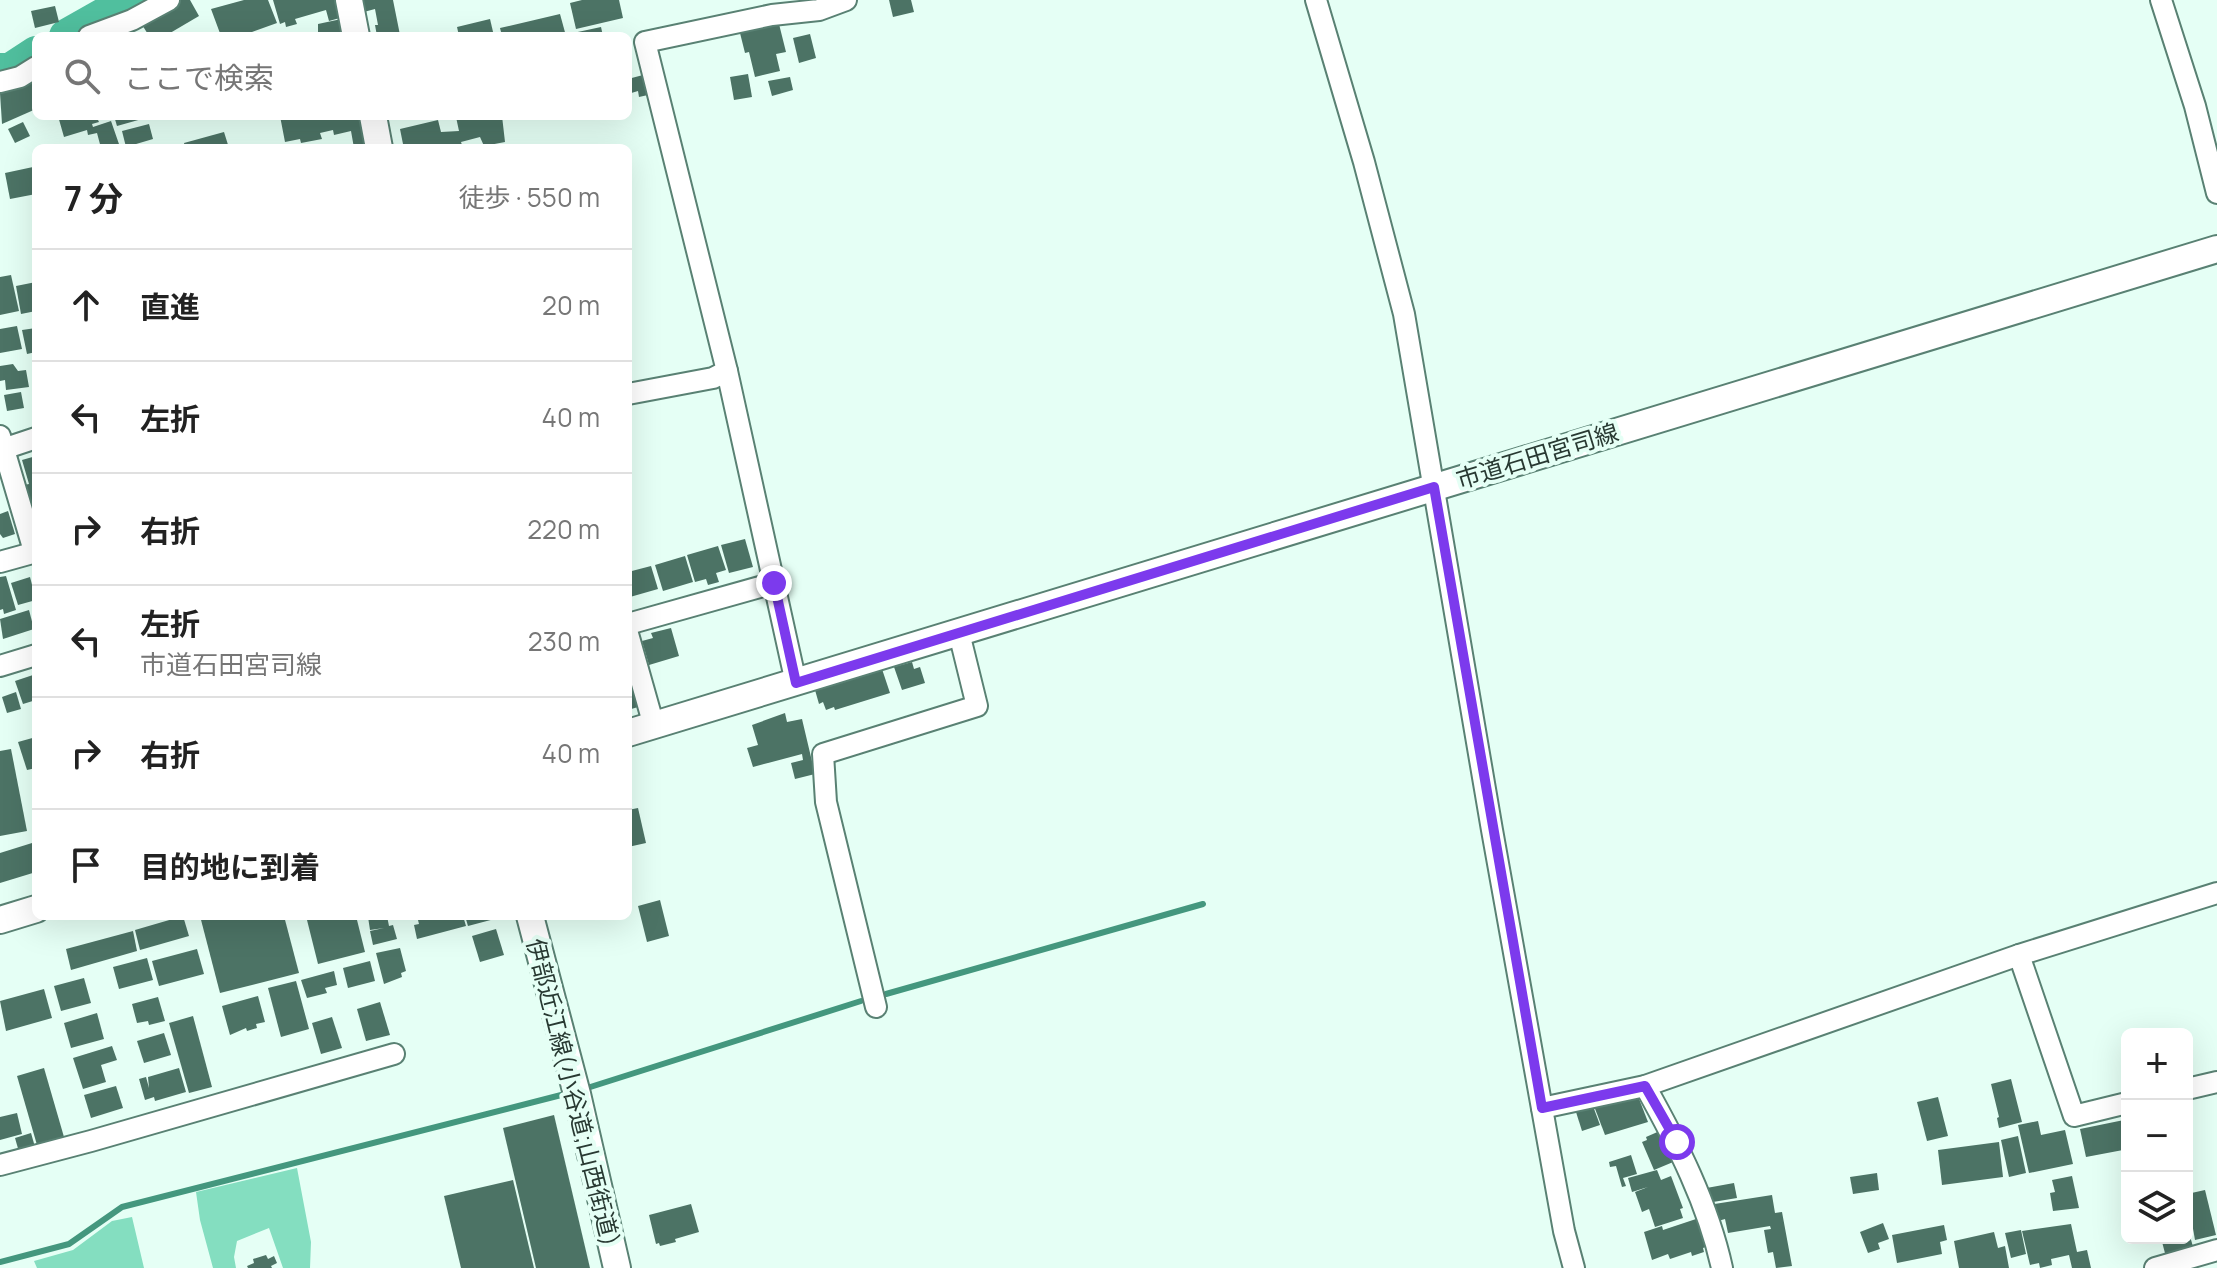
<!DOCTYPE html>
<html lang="ja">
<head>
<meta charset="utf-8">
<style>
  :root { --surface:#fff; --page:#f2f2f2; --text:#222; --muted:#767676; --line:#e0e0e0 }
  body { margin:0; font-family:Manrope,"Noto Sans JP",sans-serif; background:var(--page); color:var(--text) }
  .controls { position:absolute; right:24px; bottom:24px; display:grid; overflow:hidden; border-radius:12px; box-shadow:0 8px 32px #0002 }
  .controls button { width:72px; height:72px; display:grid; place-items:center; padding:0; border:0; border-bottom:2px solid var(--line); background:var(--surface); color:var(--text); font:40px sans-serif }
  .stop { position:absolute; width:24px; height:24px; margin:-18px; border:6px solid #7c3aed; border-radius:50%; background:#fff }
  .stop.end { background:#7c3aed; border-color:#fff; box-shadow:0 2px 8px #0008 }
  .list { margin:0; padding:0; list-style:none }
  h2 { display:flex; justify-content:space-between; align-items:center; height:104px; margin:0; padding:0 32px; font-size:34px }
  h2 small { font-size:26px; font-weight:400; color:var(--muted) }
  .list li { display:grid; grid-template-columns:52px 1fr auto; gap:24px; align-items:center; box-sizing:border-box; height:112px; padding:0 32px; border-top:2px solid var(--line) }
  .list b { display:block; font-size:30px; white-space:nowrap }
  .list p { margin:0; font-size:26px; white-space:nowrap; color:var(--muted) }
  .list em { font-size:26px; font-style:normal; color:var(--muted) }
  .icon { flex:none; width:44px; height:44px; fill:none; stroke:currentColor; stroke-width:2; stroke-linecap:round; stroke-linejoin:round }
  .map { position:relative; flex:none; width:2217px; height:1268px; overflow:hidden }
  .search { position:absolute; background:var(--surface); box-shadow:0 8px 32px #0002; left:32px; top:32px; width:600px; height:88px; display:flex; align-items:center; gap:20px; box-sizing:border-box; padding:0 28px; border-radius:12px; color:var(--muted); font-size:30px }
  .panel { position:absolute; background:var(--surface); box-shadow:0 8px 32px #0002; left:32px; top:144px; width:600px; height:776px; border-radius:12px }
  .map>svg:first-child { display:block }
</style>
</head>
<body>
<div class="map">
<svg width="2217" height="1268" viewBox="0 0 2217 1268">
  <rect width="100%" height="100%" fill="#e5fff5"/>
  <g fill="#84dec0">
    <polygon points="297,1168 311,1242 310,1268 283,1268 269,1228 237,1241 234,1257 236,1268 213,1268 200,1220 196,1192"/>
    <polygon points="132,1217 144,1268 37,1268 34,1261 73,1250 112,1221"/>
  </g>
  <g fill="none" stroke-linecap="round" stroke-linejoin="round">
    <g stroke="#44977e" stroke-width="6">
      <polyline points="886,994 1203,904"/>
      <polyline points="584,1089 861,1001"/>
      <polyline points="0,1262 69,1244 122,1207 569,1093"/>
    </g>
    <g stroke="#50bf9e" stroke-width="34">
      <polyline points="66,36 105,14 118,14 148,0"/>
      <polyline points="0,70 10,70 36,53"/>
    </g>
  </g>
  <g fill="#4c7365">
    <polygon points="180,0 190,0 199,16 165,36 149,36 141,23"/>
    <polygon points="244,0 268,0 277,23 252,32 253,36 221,36 211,9"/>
    <polygon points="273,0 343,0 347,16 329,21 326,10 295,19 297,24 286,27 285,22 280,24"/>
    <polygon points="358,0 393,0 400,35 377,36 375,25 378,25 375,9 360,13"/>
    <polygon points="582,0 619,0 623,18 576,29 570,3"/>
    <polygon points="889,0 911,0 914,12 893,17"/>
    <polygon points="55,6 59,22 35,28 31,11"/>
    <polygon points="560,14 566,36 502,36 500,28"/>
    <polygon points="346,18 350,36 318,36 318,24"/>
    <polygon points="490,19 494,36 459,36 457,27"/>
    <polygon points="779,24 786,52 776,54 780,71 755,77 749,52 745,53 740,33"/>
    <polygon points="601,27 603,36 574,36 573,33"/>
    <polygon points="810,34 816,58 799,63 793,38"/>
    <polygon points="36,71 36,109 2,124 0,93"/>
    <polygon points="748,74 752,97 734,100 730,77"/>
    <polygon points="643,75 648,95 639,97 638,91 628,94 628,79"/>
    <polygon points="790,77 793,90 772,96 768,81"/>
    <polygon points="58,116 103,116 97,118 99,122 92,124 93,127 111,121 120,147 101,148 97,133 88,135 87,130 64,137"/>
    <polygon points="114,116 148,116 149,117 117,126"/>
    <polygon points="280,116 361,116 372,146 354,148 351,131 334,135 333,130 320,133 322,139 301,143 300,139 285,142"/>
    <polygon points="462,116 502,116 505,142 484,146 480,137 461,142 462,145 454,148 397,148 397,146 403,144 400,129 438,120 441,132 459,131 456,117"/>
    <polygon points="23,122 30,136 15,143 8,129"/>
    <polygon points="149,124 153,139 126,147 122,131"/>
    <polygon points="224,132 229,148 185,148 184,143"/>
    <polygon points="33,167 36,194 10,199 5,173"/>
    <polygon points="11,275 19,311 0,315 0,277"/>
    <polygon points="36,282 36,311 21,314 16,286"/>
    <polygon points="17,326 22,349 0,353 0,329"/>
    <polygon points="36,328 36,352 27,354 22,330"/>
    <polygon points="13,364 18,371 26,370 29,387 6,390 5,380 0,381 0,366"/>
    <polygon points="21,392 24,408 7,411 4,395"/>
    <polygon points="36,456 36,521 24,485 29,484 22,460"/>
    <polygon points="8,511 15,534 3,538 0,534 0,514"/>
    <polygon points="745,539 753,567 729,573 721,545"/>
    <polygon points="718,546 726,570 716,573 719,582 708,585 706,579 695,582 687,555"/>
    <polygon points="685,556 693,582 663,591 655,565"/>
    <polygon points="651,566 658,589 630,597 628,572"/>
    <polygon points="6,576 16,610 4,614 3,609 0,610 0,577"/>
    <polygon points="30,577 36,600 18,605 11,583"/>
    <polygon points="29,610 34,629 3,639 0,619"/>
    <polygon points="671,628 679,656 649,665 642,641 653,638 651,633"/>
    <polygon points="912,662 914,669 920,667 925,683 902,690 894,667"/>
    <polygon points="882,669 890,693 835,710 834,707 826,710 823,702 819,704 815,690"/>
    <polygon points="36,674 36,700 23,704 15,681"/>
    <polygon points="628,677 638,707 628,710"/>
    <polygon points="16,692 21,709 7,713 2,697"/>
    <polygon points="785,713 787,722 802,719 815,774 795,779 791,763 803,760 802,754 753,767 747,748 758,745 752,725"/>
    <polygon points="36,737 36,768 27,770 18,742"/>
    <polygon points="11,749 27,831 0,836 0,751"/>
    <polygon points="638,808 646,843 628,847 628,810"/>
    <polygon points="32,843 36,855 36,872 0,883 0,853"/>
    <polygon points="660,900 669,936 647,942 638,906"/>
    <polygon points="183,916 189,936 140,950 135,930"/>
    <polygon points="200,916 284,916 299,973 220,993"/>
    <polygon points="306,916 356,916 365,952 318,964"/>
    <polygon points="370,916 387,916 389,926 393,925 397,939 373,945 370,931 384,928 370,930 368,917"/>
    <polygon points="417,916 463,916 466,926 417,939 414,925 419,924"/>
    <polygon points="465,916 502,916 502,917 468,926"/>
    <polygon points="496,929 504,955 480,962 472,936"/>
    <polygon points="133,931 137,951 71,970 66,949"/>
    <polygon points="400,948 406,971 401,973 402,977 384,984 376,953"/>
    <polygon points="197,949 204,974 159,986 152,961"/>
    <polygon points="147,958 153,980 119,989 113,967"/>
    <polygon points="370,961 375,981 348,988 343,968"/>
    <polygon points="334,971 337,985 325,988 327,993 307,998 301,980"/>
    <polygon points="84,978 91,1003 61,1011 54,986"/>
    <polygon points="296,981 309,1029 281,1037 268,988"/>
    <polygon points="44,989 52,1018 6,1031 0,1001"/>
    <polygon points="258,996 265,1022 256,1024 257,1028 247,1031 246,1028 230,1035 222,1006"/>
    <polygon points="158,997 165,1021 149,1025 148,1021 137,1023 132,1004"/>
    <polygon points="380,1002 390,1035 366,1041 357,1009"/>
    <polygon points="97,1013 104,1039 71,1048 64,1023"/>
    <polygon points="193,1016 212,1087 189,1093 169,1023"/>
    <polygon points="332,1017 342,1048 321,1054 312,1023"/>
    <polygon points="164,1033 171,1055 144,1063 137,1041"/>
    <polygon points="112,1046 117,1060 101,1065 106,1082 83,1089 73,1058"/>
    <polygon points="44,1068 64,1137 37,1145 17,1076"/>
    <polygon points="179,1068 186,1092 155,1101 154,1097 145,1100 139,1079 146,1077 149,1088 148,1077"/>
    <polygon points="2011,1079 2022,1122 1999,1128 1997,1118 1999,1117 1991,1084"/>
    <polygon points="116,1086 123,1108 91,1118 84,1095"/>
    <polygon points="1636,1091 1648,1122 1605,1135 1594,1106"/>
    <polygon points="1938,1097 1948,1136 1927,1141 1917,1102"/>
    <polygon points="1593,1106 1600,1125 1582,1131 1576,1112"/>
    <polygon points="17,1113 22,1134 0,1140 0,1117"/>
    <polygon points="554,1115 590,1268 536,1268 503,1128"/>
    <polygon points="2124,1120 2127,1127 2127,1155 2124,1156 2123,1150 2086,1157 2080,1129"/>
    <polygon points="2038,1121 2041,1135 2065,1130 2073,1164 2029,1173 2018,1125"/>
    <polygon points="1662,1130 1678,1160 1654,1170 1642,1142 1647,1140 1646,1137"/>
    <polygon points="31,1133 35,1147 19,1152 15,1138"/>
    <polygon points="2018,1136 2026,1173 2009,1177 2001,1140"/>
    <polygon points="1999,1142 2003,1177 1942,1185 1938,1150"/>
    <polygon points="1631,1155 1637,1174 1623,1178 1626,1186 1622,1187 1616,1166 1610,1167 1609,1162"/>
    <polygon points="1657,1170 1661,1180 1671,1176 1683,1208 1680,1209 1683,1218 1655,1227 1649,1209 1642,1212 1635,1192 1648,1187 1632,1192 1628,1178"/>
    <polygon points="1877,1173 1879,1190 1853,1194 1850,1177"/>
    <polygon points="2072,1176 2079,1208 2053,1211 2050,1193 2055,1192 2052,1180"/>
    <polygon points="513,1180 534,1268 461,1268 444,1196"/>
    <polygon points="1734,1183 1737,1198 1707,1203 1701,1189"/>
    <polygon points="2205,1190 2216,1235 2195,1240 2187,1194"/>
    <polygon points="1772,1195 1775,1213 1782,1212 1792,1266 1776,1268 1773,1252 1768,1253 1764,1230 1771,1229 1770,1226 1728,1233 1725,1219 1718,1221 1708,1205"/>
    <polygon points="691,1204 699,1232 675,1239 676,1242 660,1246 659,1243 656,1244 649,1215"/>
    <polygon points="1702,1217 1711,1245 1703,1248 1704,1252 1692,1256 1691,1252 1670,1259 1668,1254 1652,1260 1644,1232 1662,1226 1663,1230"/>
    <polygon points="1883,1223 1889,1239 1878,1243 1880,1249 1868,1253 1860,1232"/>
    <polygon points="2071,1224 2077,1252 2087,1250 2091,1268 2072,1268 2069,1255 2051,1259 2052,1265 2040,1268 2039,1263 2030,1265 2022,1231"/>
    <polygon points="1944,1225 1947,1240 1940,1242 1942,1254 1897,1263 1892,1235"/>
    <polygon points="2187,1226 2194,1250 2166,1257 2161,1238 2187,1238"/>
    <polygon points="2021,1230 2026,1254 2011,1258 2005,1233"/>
    <polygon points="1994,1232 1998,1248 2005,1246 2009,1268 1959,1268 1954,1241"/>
    <polygon points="266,1255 268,1259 274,1256 277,1263 271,1266 272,1268 248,1268 247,1266 254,1263 253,1259"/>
  </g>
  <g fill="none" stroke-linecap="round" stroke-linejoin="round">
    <defs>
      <g id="street">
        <polyline points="1316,0 1364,162 1404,314 1492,830 1564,1231 1574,1268"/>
        <polyline points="2161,0 2195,106 2217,193"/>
        <polyline points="89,36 132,20 169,0"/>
        <polyline points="0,82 20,77 36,67"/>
        <polyline points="628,394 713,378 727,371"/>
        <polyline points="0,436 34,551"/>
        <polyline points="0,450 36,438"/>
        <polyline points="0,562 36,552"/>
        <polyline points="628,624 774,583"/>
        <polyline points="628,634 654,726"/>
        <polyline points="0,666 36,655"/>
        <polyline points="796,683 727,371 645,42 772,15 819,10 846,0"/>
        <polyline points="2019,955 2074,1116 2127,1103"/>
        <polyline points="876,1007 826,802 823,754 977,706 959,633"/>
        <path d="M1645 1086C1677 1143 1708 1204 1722 1268"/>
        <polyline points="2187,1089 2217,1082"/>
        <polyline points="1542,1108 1645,1086 2019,955 2217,893"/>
        <polyline points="0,1165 91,1141 394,1054"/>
        <polyline points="2155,1268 2217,1250"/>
      </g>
      <g id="secondary">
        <polyline points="349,0 356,36"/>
        <polyline points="373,116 379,148"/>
        <polyline points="628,733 2217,249"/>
        <polyline points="530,916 577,1094 617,1268"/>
        <polyline points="0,920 36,909"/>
      </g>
    </defs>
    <use href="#street" stroke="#598173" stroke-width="24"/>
    <use href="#secondary" stroke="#598173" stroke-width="30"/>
    <use href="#street" stroke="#fff" stroke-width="20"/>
    <use href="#secondary" stroke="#fff" stroke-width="26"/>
  </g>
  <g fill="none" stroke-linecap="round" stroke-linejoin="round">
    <polyline stroke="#7c3aed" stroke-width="10" points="774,583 796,683 1434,487 1542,1108 1645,1086 1677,1142"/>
  </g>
  <g text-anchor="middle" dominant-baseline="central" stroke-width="8" stroke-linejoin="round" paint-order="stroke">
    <g font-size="24" fill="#283932" stroke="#e5fff5">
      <text transform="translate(1537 455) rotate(-17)">市道石田宮司線</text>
      <text transform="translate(574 1092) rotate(76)">伊部近江線(小谷道;山西街道)</text>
    </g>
  </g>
</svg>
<div class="controls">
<button>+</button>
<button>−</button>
<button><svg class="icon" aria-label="layers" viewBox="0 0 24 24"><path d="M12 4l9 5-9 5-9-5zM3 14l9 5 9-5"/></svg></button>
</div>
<div class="stop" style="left:1677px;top:1142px"></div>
<div class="stop end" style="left:774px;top:583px"></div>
<div class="search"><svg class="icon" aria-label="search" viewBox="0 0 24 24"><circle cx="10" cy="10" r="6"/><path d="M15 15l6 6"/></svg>ここで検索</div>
<section class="panel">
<h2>7 分<small>徒歩 · 550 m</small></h2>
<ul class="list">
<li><svg class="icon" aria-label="ahead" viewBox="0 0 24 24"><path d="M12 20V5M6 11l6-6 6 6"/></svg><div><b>直進</b></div><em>20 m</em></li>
<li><svg class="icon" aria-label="left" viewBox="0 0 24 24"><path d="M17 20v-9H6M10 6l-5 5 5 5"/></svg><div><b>左折</b></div><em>40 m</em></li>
<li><svg class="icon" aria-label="right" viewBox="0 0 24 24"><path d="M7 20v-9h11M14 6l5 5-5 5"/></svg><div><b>右折</b></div><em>220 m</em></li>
<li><svg class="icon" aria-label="left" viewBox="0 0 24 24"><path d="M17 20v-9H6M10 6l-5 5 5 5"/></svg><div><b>左折</b><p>市道石田宮司線</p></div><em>230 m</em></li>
<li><svg class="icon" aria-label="right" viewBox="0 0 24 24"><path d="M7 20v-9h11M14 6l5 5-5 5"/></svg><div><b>右折</b></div><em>40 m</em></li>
<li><svg class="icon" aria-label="arrive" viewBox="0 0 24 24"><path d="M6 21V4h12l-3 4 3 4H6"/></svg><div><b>目的地に到着</b></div></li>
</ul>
</section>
</div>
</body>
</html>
